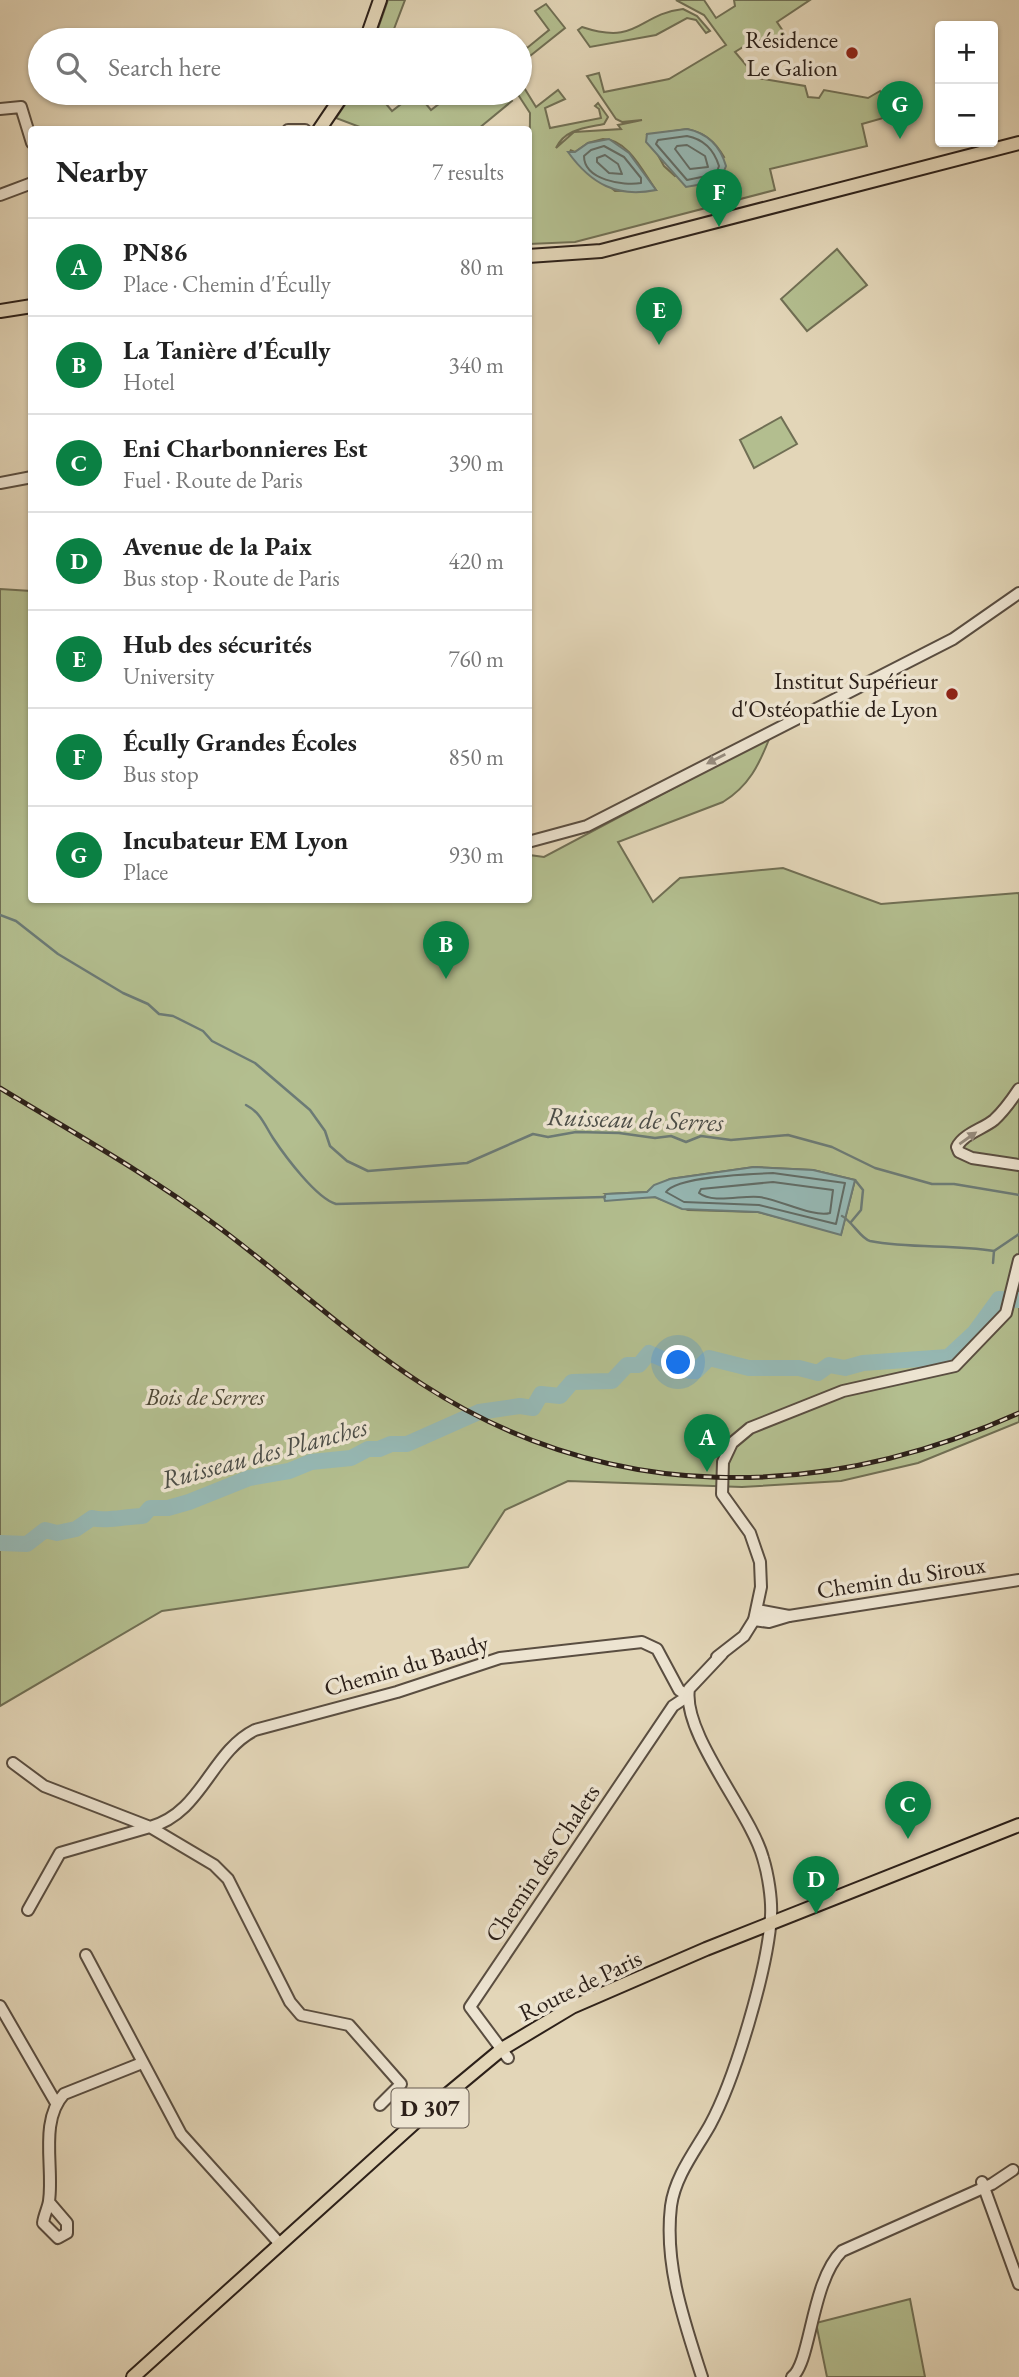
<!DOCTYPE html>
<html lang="en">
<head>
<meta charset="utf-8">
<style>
  :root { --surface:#fff; --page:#f6f6f6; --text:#222; --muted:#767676; --line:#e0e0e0; --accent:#0b8043 }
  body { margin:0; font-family:"EB Garamond",serif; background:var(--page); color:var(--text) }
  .controls { position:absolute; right:21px; top:21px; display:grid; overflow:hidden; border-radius:7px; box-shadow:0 2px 5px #0004 }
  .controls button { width:63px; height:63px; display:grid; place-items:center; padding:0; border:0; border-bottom:2px solid var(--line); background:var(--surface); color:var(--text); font:35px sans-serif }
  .you { position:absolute; left:679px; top:1363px; width:24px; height:24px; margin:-18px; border:5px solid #fff; border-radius:50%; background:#1a73e8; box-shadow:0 0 0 10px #1a73e833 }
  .badge { display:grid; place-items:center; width:46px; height:46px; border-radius:50%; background:var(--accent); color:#fff; font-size:23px; font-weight:700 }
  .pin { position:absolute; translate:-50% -58px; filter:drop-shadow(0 2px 4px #0008) }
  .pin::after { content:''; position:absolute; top:37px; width:24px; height:21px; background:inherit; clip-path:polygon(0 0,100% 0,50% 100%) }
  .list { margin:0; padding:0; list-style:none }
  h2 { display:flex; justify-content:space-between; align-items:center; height:91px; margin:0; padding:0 28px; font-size:30px }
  h2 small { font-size:23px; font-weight:400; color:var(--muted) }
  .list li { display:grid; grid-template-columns:46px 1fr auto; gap:21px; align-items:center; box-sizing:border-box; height:98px; padding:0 28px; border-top:2px solid var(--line) }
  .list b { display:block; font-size:26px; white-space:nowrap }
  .list p { margin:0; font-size:23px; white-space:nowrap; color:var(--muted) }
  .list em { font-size:23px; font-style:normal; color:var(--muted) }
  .icon { flex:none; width:38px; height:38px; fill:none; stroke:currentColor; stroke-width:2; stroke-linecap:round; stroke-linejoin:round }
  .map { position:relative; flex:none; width:1019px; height:2377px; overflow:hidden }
  .search { position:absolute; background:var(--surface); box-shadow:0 2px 5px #0004; left:28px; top:28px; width:504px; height:77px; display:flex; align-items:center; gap:18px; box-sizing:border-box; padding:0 24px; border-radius:38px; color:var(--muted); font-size:26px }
  .panel { position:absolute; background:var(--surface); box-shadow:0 2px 5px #0004; left:28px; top:126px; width:504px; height:777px; border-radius:7px }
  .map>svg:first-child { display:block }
</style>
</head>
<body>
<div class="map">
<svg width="1019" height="2377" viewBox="0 0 1019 2377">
  <rect width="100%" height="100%" fill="#e3d6b8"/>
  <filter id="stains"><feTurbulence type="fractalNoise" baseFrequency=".00286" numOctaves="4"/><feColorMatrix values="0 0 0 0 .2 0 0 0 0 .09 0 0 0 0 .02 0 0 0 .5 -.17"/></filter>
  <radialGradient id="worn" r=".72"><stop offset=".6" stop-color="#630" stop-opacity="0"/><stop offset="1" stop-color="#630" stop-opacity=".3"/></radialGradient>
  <g fill="#b3be8f" stroke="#706f54" stroke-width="2" fill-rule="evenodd">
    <polygon points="388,0 405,0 394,29 399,40 374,40"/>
    <path d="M676 0H704L716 18 735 6 734 0H810L777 22 785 34 778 44 756 39 735 52 757 78 805 86 808 97 819 98 824 90 868 98 880 91 894 115 862 124 867 146 770 169 775 190 575 242 529 244 530 113 517 93H520V81L536 107 558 90 565 99 545 108 550 128 601 118 599 109 595 106 598 103 608 117 604 124C585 128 565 129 556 148L574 132 621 129 618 125 642 120 622 122 616 119 587 76 599 73 604 92 669 79 726 45 704 15ZM687 129C705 133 715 142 724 157L675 176 664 166 647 135ZM603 139C628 139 643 172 656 190L615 191 570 150 575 152 588 143Z"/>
    <polygon points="546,4 565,28 520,64 520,41 527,48 549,30 535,11"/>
    <path d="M683 9 697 16 710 31 706 33 696 20 687 18 656 35 590 47 578 30 582 27C639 46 638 14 683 9Z"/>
    <polygon points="353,93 377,93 392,111 405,101 398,93 417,93 431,110 453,93 505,93 512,101 478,129 365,129 336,118"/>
    <polygon points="837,249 867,285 807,331 781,299"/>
    <polygon points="781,417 797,444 754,468 740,440"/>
    <path d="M0 589 31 591 32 900H528L529 855 544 857 770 737C759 765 749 786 723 802L618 842 653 902 680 878 783 868 881 904 1019 893V1422L918 1463 841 1481 742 1487 568 1481 505 1510 468 1567 162 1611 0 1706ZM754 1167 813 1170 855 1180 841 1234 758 1212 688 1210 655 1197 614 1198 606 1194 647 1192 670 1179Z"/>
    <polygon points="910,2299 925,2377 827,2377 816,2323"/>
  </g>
  <g fill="#96b8b4" stroke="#6c7b76" stroke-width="2">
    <path d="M687 129C707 133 720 145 726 166L720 181 686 187 646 142 647 134Z"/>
    <path d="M609 139 629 153 656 190C617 198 591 184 568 152H575L588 143Z"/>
    <polygon points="754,1167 813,1170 855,1180 841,1235 758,1212 682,1209 655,1197 605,1201 604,1197 606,1194 647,1192 654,1185 670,1179"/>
  </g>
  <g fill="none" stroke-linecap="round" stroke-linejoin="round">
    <g stroke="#616c66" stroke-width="2">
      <path d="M687 136C703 139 714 150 719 166L716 174 687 180 656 144 658 140Z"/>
      <polygon points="687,145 705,156 708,167 690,169 675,149 677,146"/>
      <path d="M604 146 624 157 641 178V183C623 186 584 180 584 156L591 150Z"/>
      <polygon points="605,155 618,164 622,174 609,173 597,162 597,158"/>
      <path d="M773 1173 845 1183 836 1224 759 1205 684 1202 666 1192C677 1176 752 1174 773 1173Z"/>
      <path d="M773 1182 833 1190 830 1213C814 1218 778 1199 759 1197 742 1195 713 1204 699 1193L701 1189Z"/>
    </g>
    <g stroke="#6c7b76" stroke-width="2.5">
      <polyline points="0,915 16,921 58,954 123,993 148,1004 159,1014 173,1016 203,1031 212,1041 255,1063 310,1110 325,1131 330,1146 347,1161 368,1171 467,1163 533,1134 548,1137 576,1132 619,1133 655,1138 671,1136 686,1142 701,1136 731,1140 788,1135 832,1147 875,1168 932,1184 954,1184 1019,1195"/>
      <path d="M246 1105C261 1113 264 1124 273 1138 285 1156 316 1198 336 1204L605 1197"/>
      <path d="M842 1216C852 1221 861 1239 870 1241 912 1249 952 1244 994 1251"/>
      <polyline points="851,1222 861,1210 863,1190 855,1180"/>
      <polyline points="993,1263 994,1251 1019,1234"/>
    </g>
    <path stroke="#96b8b4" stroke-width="16" d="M0 1543 27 1544 45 1530 57 1533 76 1529 92 1518C106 1522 127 1516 143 1516L150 1508H168L189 1502 249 1478 289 1471 311 1462 351 1458 368 1449H379L391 1444H407L479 1412 520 1406 533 1408 541 1394 560 1396 572 1382 612 1381 627 1365H639L649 1353 665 1360 681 1358 690 1371H696L709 1358 749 1368H799L818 1373 829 1365 845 1368 863 1363 948 1357 975 1332 999 1299 1019 1300"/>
    <defs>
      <g id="minor">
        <polyline points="0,109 21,107 32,143"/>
        <polyline points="288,130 305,130"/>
        <polyline points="0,195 32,183"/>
        <polyline points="0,483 32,477"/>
        <polyline points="528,842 587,826 953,639 1019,593"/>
        <path d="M1019 1089C1011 1101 1004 1111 994 1120 983 1129 963 1134 957 1147L959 1152 972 1158 1019 1165"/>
        <polyline points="789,1616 1019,1580"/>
        <polyline points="754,1620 769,1622 789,1616 757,1610"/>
        <polyline points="717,1657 744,1636 754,1620 761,1587 760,1562 750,1533 722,1494 723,1462 732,1443 750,1428 843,1391 955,1366 1006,1313 1019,1260"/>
        <path d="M13 1763 44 1786 150 1827C202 1813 211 1752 255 1730L397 1692 500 1658 642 1642 657 1649 679 1690 688 1696 673 1706 470 2007 508 2058"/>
        <polyline points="28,1910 60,1853 150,1827 214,1865 228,1879 290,2002 301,2015 349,2025 401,2084 380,2105"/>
        <polyline points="86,1955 181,2134 280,2244"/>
        <polyline points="0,2006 56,2103"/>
        <polyline points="982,2182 1019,2284"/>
        <path d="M49 2202 67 2223V2233L58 2238 43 2223C44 2215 48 2208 49 2201 54 2168 39 2121 64 2094L142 2063"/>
        <path d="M702 2377C684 2321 664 2265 671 2206 675 2176 696 2150 710 2125 735 2079 768 1968 771 1916 772 1899 768 1874 763 1858 751 1813 682 1734 689 1689L722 1654"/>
        <path d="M792 2377C811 2363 811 2281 842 2251L992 2184 1013 2170"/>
      </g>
      <g id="major">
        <polyline points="366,40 380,0"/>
        <polyline points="319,130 344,93"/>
        <polyline points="528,256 601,251 1019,143"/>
        <polyline points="0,311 32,306"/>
        <polyline points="133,2377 431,2108 502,2049 572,2007 706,1949 1019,1825"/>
      </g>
    </defs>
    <use href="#minor" stroke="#5a4e41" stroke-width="14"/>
    <use href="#major" stroke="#2c2019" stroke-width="16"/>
    <use href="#minor" stroke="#ede4d1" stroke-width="10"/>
    <use href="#major" stroke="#e3d6b8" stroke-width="12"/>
    <defs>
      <path id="rail" d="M0 1088C72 1132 146 1173 213 1223 284 1275 348 1336 422 1384 609 1505 821 1502 1019 1413"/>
    </defs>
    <use href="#rail" stroke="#2c2019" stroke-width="5"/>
    <use href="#rail" stroke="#ede4d1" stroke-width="2.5" stroke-dasharray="8" stroke-linecap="butt"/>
  </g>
  <defs><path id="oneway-solid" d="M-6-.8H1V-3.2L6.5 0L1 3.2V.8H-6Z" transform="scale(1.75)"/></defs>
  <g fill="#968c7e">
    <use href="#oneway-solid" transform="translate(716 759) rotate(153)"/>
    <use href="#oneway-solid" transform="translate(968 1138) rotate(-35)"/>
  </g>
  <g fill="#8f2418" stroke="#ede4d1" stroke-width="2.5">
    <circle cx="852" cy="53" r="7"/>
    <circle cx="952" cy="694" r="7"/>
  </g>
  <g text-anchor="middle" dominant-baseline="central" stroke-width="7" stroke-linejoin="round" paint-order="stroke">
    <rect fill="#ede4d1" stroke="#665b50" stroke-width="2" x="391.5" y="2088.5" width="77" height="39" rx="5"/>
    <g font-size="23" font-weight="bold" fill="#2c2019">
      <text x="430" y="2108">D 307</text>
    </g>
    <g font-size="24" fill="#2c2019" stroke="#ede4d1" text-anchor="end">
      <text x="838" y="39">Résidence<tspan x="838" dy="28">Le Galion</tspan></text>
      <text x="938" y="680">Institut Supérieur<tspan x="938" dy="28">d'Ostéopathie de Lyon</tspan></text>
    </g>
    <g font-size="24" font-style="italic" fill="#4e4836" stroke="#ede4d1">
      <text x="205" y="1396">Bois de Serres</text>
    </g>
    <g font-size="24" fill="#2c2019" stroke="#ede4d1">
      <text transform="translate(901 1577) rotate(-9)">Chemin du Siroux</text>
      <text transform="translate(406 1665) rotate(-16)">Chemin du Baudy</text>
      <text transform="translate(542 1863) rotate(-56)">Chemin des Chalets</text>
      <text transform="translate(580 1985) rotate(-26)">Route de Paris</text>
    </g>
    <g font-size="26" font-style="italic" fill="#4c4e48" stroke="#ede4d1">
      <text transform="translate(635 1119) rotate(2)">Ruisseau de Serres</text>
      <text transform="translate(264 1453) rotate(-15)">Ruisseau des Planches</text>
    </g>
  </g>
  <rect width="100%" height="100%" filter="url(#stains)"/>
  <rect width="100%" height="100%" fill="url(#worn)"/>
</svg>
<div class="controls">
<button>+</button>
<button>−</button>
</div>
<div class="you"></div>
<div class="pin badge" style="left:707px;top:1472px">A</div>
<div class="pin badge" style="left:446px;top:979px">B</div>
<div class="pin badge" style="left:908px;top:1839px">C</div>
<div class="pin badge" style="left:816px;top:1914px">D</div>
<div class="pin badge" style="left:659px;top:345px">E</div>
<div class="pin badge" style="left:719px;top:227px">F</div>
<div class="pin badge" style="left:900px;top:139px">G</div>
<div class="search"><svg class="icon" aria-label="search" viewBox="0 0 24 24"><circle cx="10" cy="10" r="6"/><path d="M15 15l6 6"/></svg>Search here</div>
<section class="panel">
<h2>Nearby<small>7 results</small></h2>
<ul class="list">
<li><span class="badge">A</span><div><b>PN86</b><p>Place · Chemin d'Écully</p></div><em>80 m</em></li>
<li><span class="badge">B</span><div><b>La Tanière d'Écully</b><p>Hotel</p></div><em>340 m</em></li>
<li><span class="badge">C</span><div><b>Eni Charbonnieres Est</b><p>Fuel · Route de Paris</p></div><em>390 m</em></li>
<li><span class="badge">D</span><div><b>Avenue de la Paix</b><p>Bus stop · Route de Paris</p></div><em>420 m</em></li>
<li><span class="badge">E</span><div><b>Hub des sécurités</b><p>University</p></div><em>760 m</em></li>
<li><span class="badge">F</span><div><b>Écully Grandes Écoles</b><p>Bus stop</p></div><em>850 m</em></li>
<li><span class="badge">G</span><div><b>Incubateur EM Lyon</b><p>Place</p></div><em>930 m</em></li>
</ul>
</section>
</div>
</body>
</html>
